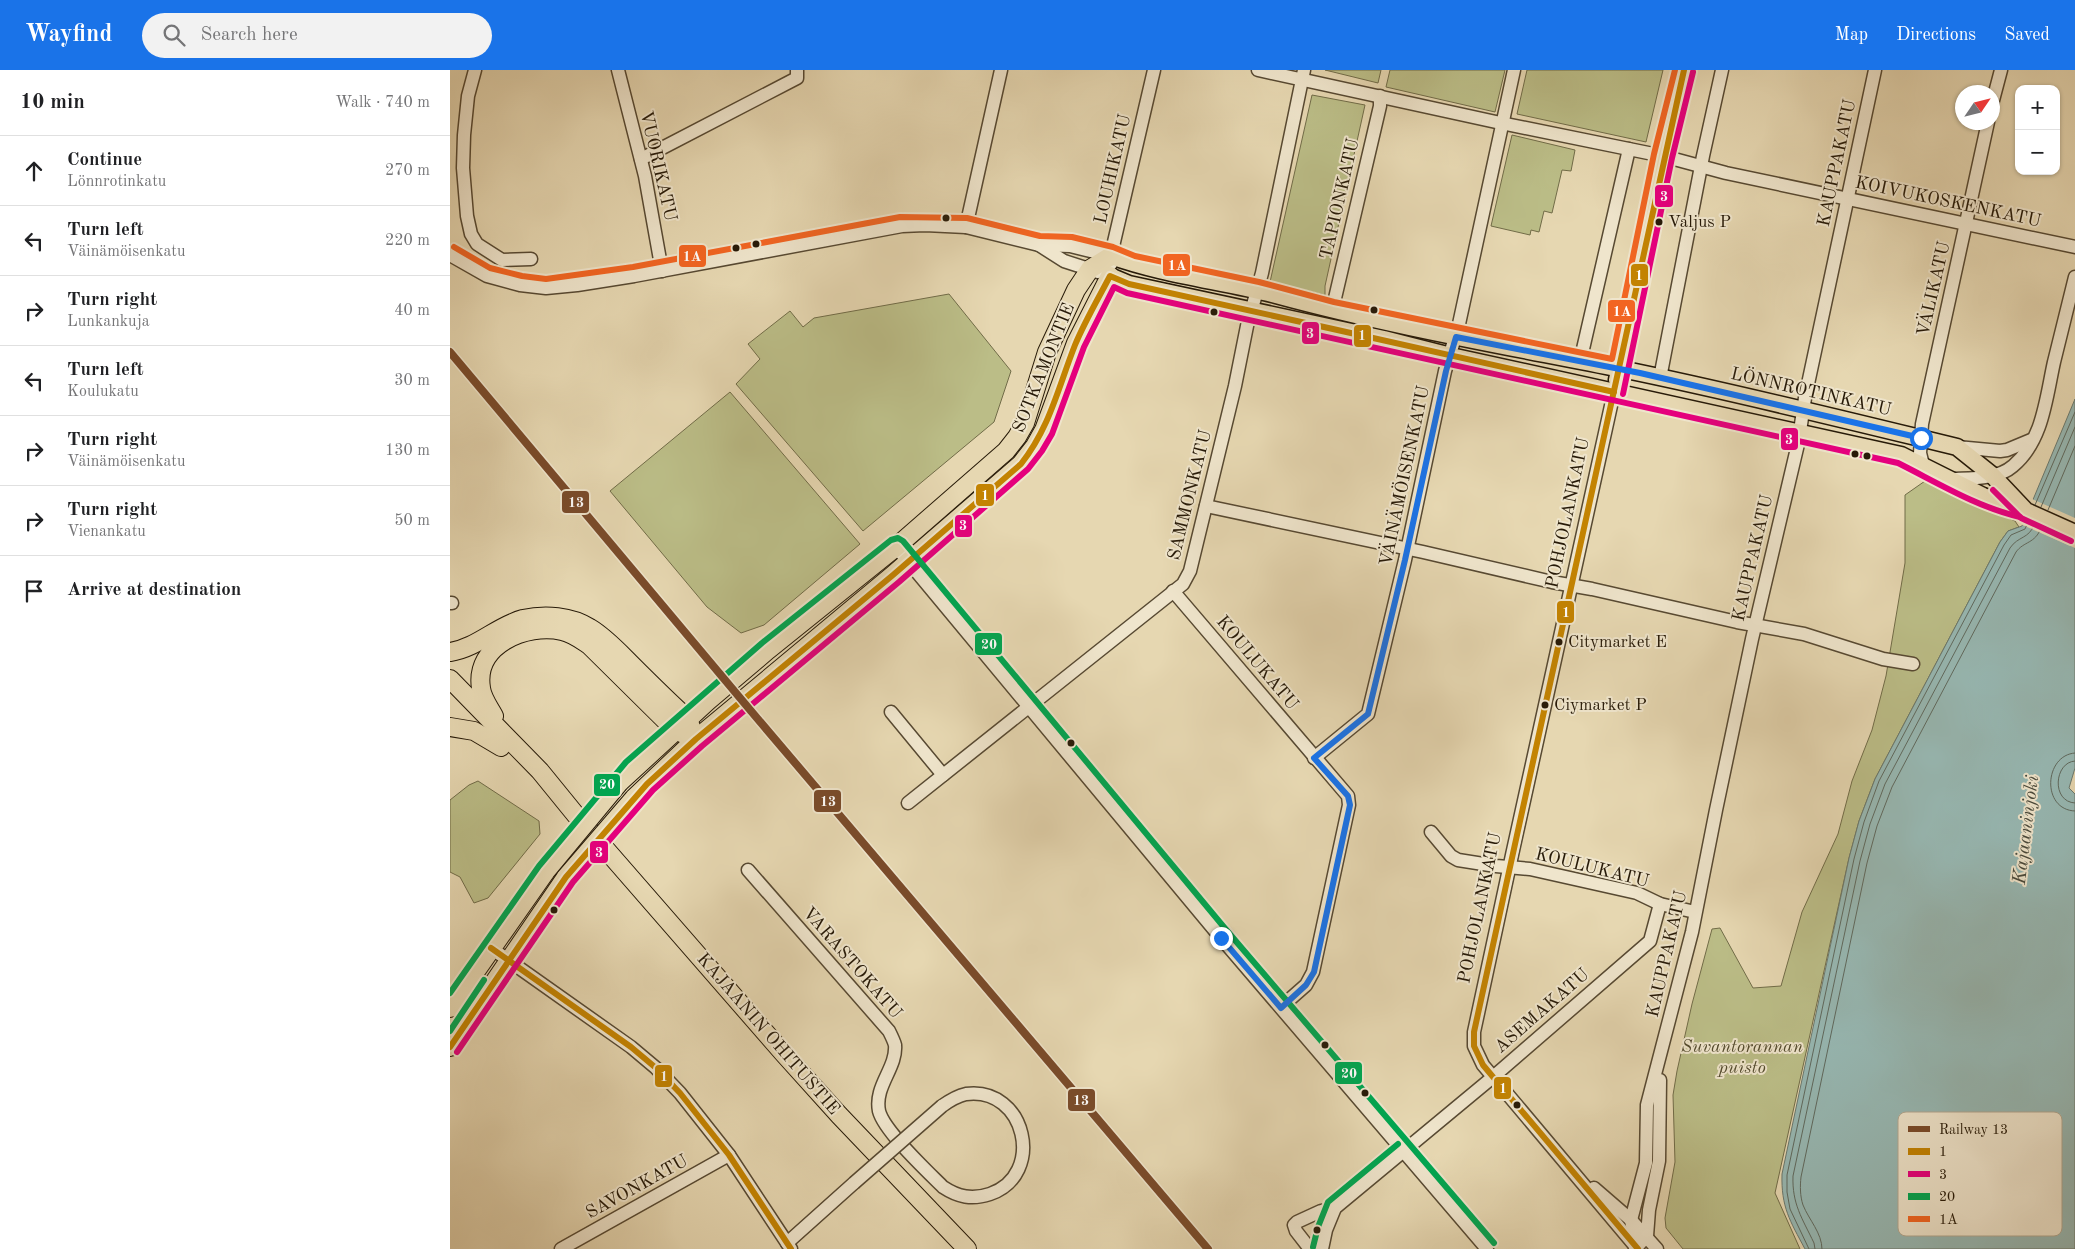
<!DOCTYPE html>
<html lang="en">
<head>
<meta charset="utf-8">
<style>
  :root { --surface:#fff; --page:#f2f2f2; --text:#202124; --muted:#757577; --line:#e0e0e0; --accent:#1a73e8 }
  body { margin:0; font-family:"Old Standard TT",serif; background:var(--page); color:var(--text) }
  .controls { position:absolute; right:15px; top:15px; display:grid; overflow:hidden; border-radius:10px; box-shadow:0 1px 4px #0004 }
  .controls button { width:45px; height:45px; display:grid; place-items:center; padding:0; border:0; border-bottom:1px solid var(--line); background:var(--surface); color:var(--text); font:25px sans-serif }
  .compass { position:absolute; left:1505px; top:15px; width:45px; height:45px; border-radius:50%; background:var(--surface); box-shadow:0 1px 4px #0004; rotate:55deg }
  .stop { position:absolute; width:15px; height:15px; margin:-11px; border:4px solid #1a73e8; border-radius:50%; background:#fff }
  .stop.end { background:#1a73e8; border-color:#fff; box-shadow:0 1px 5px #0008 }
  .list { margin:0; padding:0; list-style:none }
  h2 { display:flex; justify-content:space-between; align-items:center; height:65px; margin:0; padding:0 20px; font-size:21px }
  h2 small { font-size:16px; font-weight:400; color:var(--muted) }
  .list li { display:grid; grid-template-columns:32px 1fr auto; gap:15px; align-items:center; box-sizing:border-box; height:70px; padding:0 20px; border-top:1px solid var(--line) }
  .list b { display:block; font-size:19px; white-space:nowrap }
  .list p { margin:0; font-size:16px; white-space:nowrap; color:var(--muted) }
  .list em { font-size:16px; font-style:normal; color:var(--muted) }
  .icon { flex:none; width:28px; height:28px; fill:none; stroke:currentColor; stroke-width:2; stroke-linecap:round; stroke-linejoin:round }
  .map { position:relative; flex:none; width:1625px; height:1179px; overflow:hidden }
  header { display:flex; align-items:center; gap:30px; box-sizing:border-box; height:70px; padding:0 25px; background:var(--accent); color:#fff }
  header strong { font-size:24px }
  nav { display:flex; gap:28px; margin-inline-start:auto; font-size:18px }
  .search { width:350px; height:45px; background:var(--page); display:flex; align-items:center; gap:12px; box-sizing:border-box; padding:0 18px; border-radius:28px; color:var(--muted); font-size:19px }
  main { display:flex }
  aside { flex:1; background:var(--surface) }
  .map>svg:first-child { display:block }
</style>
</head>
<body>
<header>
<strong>Wayfind</strong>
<div class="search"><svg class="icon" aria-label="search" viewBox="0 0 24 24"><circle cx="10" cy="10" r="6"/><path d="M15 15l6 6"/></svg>Search here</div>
<nav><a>Map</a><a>Directions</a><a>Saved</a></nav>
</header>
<main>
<aside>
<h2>10 min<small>Walk · 740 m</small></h2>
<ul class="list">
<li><svg class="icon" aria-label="ahead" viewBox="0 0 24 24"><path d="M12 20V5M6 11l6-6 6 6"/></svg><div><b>Continue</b><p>Lönnrotinkatu</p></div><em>270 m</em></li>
<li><svg class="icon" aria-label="left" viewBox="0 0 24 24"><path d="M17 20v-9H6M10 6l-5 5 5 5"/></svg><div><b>Turn left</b><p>Väinämöisenkatu</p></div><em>220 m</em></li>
<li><svg class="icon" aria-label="right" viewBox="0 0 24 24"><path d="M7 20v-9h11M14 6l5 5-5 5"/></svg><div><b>Turn right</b><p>Lunkankuja</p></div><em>40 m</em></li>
<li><svg class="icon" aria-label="left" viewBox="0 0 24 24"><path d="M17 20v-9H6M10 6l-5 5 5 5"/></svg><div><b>Turn left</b><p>Koulukatu</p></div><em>30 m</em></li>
<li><svg class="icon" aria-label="right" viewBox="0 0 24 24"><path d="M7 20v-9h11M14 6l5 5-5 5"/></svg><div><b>Turn right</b><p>Väinämöisenkatu</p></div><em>130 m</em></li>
<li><svg class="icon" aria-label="right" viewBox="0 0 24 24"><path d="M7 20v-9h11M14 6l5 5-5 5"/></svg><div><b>Turn right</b><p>Vienankatu</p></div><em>50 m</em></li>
<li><svg class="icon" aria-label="arrive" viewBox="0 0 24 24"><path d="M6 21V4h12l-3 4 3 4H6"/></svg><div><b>Arrive at destination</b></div></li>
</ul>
</aside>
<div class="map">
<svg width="1625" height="1179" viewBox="0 0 1625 1179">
  <rect width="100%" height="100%" fill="#e6d7b1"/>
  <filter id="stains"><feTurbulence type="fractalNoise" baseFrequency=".004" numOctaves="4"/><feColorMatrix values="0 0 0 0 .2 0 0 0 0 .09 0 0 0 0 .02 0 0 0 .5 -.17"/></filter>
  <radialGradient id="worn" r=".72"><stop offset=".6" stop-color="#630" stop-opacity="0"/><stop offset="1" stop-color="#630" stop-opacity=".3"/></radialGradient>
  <g fill="#bbbd87" stroke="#716c48">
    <polygon points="875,0 931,0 928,13"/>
    <polygon points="940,0 1055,0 1045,42 936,17"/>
    <polygon points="1077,0 1213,0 1196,72 1067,44"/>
    <polygon points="862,25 915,35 875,216 875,225 820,212"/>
    <polygon points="1062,65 1125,80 1121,101 1112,100 1102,143 1094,141 1089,162 1081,160 1080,165 1041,156"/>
    <polygon points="499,224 561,301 544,352 413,461 286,314 310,289 298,274 340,241 353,257 364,248"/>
    <polygon points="280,322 410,474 314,555 291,563 257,537 160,421"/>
    <polygon points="1475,411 1565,451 1569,457 1558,461 1550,472 1425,709 1409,751 1399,788 1325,1123 1350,1179 1233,1179 1216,1158 1215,1148 1225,1092 1223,1025 1227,1001 1242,934 1262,859 1270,858 1303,918 1331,916 1352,842 1388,764 1402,711 1422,660 1436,606 1455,493 1455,425"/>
    <polygon points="28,711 89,751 90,764 38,828 24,833 10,807 0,802 0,730 19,715"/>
  </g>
  <path fill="#97b8b3" stroke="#6a796f" d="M1625 329V698L1619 718 1625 724V1179H1355C1340 1151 1331 1137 1332 1104L1399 788 1409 751 1425 709 1550 472 1558 461 1572 456Z"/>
  <polygon fill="#e6d7b1" points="1580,428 1625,448 1625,478 1570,454"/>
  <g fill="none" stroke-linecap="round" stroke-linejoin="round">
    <g stroke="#5f695e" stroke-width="1">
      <polyline points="1585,435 1625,342"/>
      <polyline points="1591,437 1625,357"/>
      <polyline points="1598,440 1625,376"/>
      <path d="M1625 683C1594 685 1591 740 1625 741"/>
      <path d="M1625 691C1604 692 1601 732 1625 733"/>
      <polyline points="1359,1179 1340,1139 1337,1122 1337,1105 1404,789 1414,752 1429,711 1554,475 1561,465 1575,459 1578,452"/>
      <path d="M1365 1179 1364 1173C1352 1148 1342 1134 1343 1106L1410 791 1420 754 1435 714 1560 478C1568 466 1579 469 1584 455"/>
      <path d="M1372 1179C1372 1163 1359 1150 1353 1135 1350 1126 1350 1116 1351 1107L1417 793 1427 756 1442 717 1566 482C1574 471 1585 474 1591 458"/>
    </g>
    <defs>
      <g id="minor">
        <polyline points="25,0 18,26 14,65 13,98 17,146 21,164 27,174 52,190 81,189"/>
        <polyline points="168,0 195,106 212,201"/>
        <polyline points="808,0 1046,52 1213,86 1276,103 1625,177"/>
        <polyline points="1542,34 1551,0"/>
        <polyline points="191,89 347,8 347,0"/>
        <polyline points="516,157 551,0"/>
        <polyline points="589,175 614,191 648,202"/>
        <polyline points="0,185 37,206 70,215 96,218 127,215 184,206 452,156 475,155 516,157 589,175 620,176 661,186"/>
        <polyline points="661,194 664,172 704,0"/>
        <polyline points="882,241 930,36 930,26"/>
        <polyline points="1130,292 1179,79"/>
        <polyline points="1210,308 1253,86 1272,0"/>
        <polyline points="1164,322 1062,785 1024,962 1024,976 1033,995 1186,1177"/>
        <polyline points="1507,377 1550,381 1557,380 1581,370"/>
        <polyline points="1473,395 1470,383 1472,354 1538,52"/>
        <path d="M1500 409C1520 408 1547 410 1563 396 1593 371 1596 328 1604 292 1611 264 1618 235 1625 207"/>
        <polyline points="756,436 973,482 1102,512 1142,519 1287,552 1354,564 1433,589 1463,594"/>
        <polyline points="446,477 771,868 1037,1179"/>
        <polyline points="723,521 898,726 899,735 863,902 856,915 831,937"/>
        <polyline points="0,533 2,533"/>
        <polyline points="441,642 493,705"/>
        <polyline points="864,688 918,644 955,490 995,301 1009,254 1064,0"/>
        <polyline points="458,733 733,514 740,501 785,316 797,256 812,203 854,0"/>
        <polyline points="981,762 1001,786 1008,790 1046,796 1080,799 1187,823 1210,834 1245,842"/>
        <path d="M298 800 439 961C441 965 444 971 445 975 447 998 424 1016 429 1041 434 1061 477 1101 493 1117 508 1127 522 1130 540 1124 596 1105 576 1016 516 1024 507 1026 499 1031 492 1036"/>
        <polyline points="41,878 181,977 206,998 230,1023 279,1085 341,1179"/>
        <polyline points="1144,1118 1181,1150 1207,1179"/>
        <polyline points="337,1173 404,1113"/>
        <polyline points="1186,1177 1181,1150 1196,1093 1197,1035 1242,862 1266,740 1302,569 1348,374 1355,328 1425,0"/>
        <polyline points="111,1179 279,1085"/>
        <polyline points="860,1179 846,1161 844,1155 847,1152 871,1141 885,1138"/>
        <polyline points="872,1179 876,1160 885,1138 1043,1007 1200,871 1210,834"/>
        <polyline points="1185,1179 1197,1166 1199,1140 1209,1091 1210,1010"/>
      </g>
      <g id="major">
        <path d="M661 186C714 205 772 211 826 225 940 256 1056 276 1171 299 1284 322 1396 350 1507 377L1542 405 1576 441 1625 463"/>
        <polyline points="660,206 679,214 934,269 1001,286 1451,385 1533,426 1554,434 1572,438"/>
        <polyline points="1167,310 1213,86 1234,0"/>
      </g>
      <g id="highway">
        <path d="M0 582C27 578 47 556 73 549 95 544 121 546 140 558 155 567 168 581 180 593 199 612 218 631 238 649L242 660"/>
        <polyline points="0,609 90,701 125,744 334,984 389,1045 517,1179"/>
        <path d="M44 646C39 637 32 628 31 618 24 575 76 553 112 561 122 563 130 569 139 575L225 660 234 664"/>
        <polyline points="0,657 24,661 51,677"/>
        <polyline points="169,713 258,631 318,580 446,477 556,381 567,367 575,353 597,282 626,220 640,199 661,186"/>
        <polyline points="184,728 246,669 443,505 571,394 585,376 594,360 626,273 660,206"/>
        <polyline points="0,938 96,801"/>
        <polyline points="0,977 116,807"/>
      </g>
    </defs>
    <use href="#minor" stroke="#574932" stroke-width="15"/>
    <use href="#major" stroke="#271a08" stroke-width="19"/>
    <use href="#highway" stroke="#271a08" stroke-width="20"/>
    <use href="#minor" stroke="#efe5cc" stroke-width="12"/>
    <use href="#major" stroke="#e6d7b1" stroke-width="16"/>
    <use href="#highway" stroke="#e6d7b1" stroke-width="18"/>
    <defs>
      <polyline id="minor-bridge" points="404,1113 492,1036"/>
      <g id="highway-bridge">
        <polyline points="96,801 169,713"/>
        <polyline points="116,807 184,728"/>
      </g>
    </defs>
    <use href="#minor-bridge" stroke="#574932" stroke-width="15" stroke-linecap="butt"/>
    <use href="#highway-bridge" stroke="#271a08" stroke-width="20" stroke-linecap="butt"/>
    <use href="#minor-bridge" stroke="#efe5cc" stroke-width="12"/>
    <use href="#highway-bridge" stroke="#e6d7b1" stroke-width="18"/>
    <defs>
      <g id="bus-1">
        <polyline points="41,878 181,977 206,998 230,1023 279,1085 341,1179"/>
        <path d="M0 977 116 807 197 714 246 669 443 505 571 394C600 357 608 318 625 275 635 251 648 229 660 206L679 214C841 249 1002 286 1164 322"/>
        <polyline points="1188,1179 1033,995 1024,976 1024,962 1234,0"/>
      </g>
      <g id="bus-2">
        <polyline points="1173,324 1222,88 1243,2"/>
        <polyline points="1543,420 1571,448 1621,471"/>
        <path d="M7 982 123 812 203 720 252 676 449 512 578 399 592 381 602 364 634 277 664 217 677 223 1448 393C1488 413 1527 437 1570 447"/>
      </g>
      <g id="bus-3">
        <polyline points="0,923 89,796 176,692 312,573 441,470 448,468 453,471 778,862 1044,1173"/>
        <polyline points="0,961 34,910"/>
        <polyline points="863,1177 868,1157 878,1132 948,1074"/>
      </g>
      <polyline id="bus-4" points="4,177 40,198 72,206 96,209 183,197 450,147 517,148 590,166 622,167 663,177 685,186 809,212 884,232 1162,289 1204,84 1225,0"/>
    </defs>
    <use href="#bus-1" stroke="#efe5cc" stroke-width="10"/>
    <use href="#bus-2" stroke="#efe5cc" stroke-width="10"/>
    <use href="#bus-3" stroke="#efe5cc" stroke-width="10"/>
    <use href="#bus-4" stroke="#efe5cc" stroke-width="10"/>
    <use href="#bus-1" stroke="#c38302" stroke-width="6"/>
    <use href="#bus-2" stroke="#e5007d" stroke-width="6"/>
    <use href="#bus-3" stroke="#00a651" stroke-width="6"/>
    <use href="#bus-4" stroke="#f26522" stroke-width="6"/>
    <defs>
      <polyline id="rail-1" points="0,282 301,641 758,1179"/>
    </defs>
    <use href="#rail-1" stroke="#efe5cc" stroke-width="11"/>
    <use href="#rail-1" stroke="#7a4b2a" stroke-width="8"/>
  </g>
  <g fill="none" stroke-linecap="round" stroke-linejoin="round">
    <polyline stroke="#1a73e8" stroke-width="6" points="771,868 831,938 856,915 864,902 900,735 898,726 864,688 918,644 955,490 996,301 1006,267 1190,303 1471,368"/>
  </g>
  <g fill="#271a08" stroke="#efe5cc" stroke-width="2">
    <circle cx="496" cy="148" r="4.5"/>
    <circle cx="1209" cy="152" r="4.5"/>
    <circle cx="306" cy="174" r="4.5"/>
    <circle cx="286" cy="178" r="4.5"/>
    <circle cx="924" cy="240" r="4.5"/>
    <circle cx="764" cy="242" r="4.5"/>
    <circle cx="1405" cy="384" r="4.5"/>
    <circle cx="1417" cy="386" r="4.5"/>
    <circle cx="1109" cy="572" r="4.5"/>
    <circle cx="1095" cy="635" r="4.5"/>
    <circle cx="621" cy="673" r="4.5"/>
    <circle cx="104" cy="840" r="4.5"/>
    <circle cx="875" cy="975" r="4.5"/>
    <circle cx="915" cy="1023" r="4.5"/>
    <circle cx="1067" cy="1035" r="4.5"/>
    <circle cx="867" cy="1160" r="4.5"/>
  </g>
  <g text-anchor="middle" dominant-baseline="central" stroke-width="4" stroke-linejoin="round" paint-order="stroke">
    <g font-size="17" fill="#271a08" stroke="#efe5cc" text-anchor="start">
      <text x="1218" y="152">Valjus P</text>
      <text x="1118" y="572">Citymarket E</text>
      <text x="1104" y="635">Ciymarket P</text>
    </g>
    <g font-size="18" fill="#271a08" stroke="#efe5cc">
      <text transform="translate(1387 93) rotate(-78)">KAUPPAKATU</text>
      <text transform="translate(208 96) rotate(77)">VUORIKATU</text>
      <text transform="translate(663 99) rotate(-77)">LOUHIKATU</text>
      <text transform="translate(890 129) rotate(-77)">TAPIONKATU</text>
      <text transform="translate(1498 132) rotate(12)">KOIVUKOSKENKATU</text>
      <text transform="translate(1484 219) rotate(-77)">VÄLIKATU</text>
      <text transform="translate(594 298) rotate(-68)">SOTKAMONTIE</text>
      <text transform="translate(1361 322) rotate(13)">LÖNNROTINKATU</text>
      <text transform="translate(955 406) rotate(-78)">VÄINÄMÖISENKATU</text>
      <text transform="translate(740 425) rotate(-76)">SAMMONKATU</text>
      <text transform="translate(1118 443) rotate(-78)">POHJOLANKATU</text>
      <text transform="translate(1303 488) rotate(-77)">KAUPPAKATU</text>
      <text transform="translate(807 593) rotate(50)">KOULUKATU</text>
      <text transform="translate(1142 798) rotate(14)">KOULUKATU</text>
      <text transform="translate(1030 838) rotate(-78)">POHJOLANKATU</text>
      <text transform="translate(1217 884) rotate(-77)">KAUPPAKATU</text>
      <text transform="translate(402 893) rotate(49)">VARASTOKATU</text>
      <text transform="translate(1092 941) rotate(-41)">ASEMAKATU</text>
      <text transform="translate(318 964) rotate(49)">KAJAANIN OHITUSTIE</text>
      <text transform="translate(187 1117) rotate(-29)">SAVONKATU</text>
    </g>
    <g font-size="18" font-style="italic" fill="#534b2e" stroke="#efe5cc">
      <text x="1292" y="977">Suvantorannan<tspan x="1292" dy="21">puisto</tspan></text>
    </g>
    <g font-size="19" font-style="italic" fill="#49493b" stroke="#efe5cc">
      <text transform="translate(1577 760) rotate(-83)">Kajaaninjoki</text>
    </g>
  </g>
  <rect x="1448" y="1042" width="164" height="124" rx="8" fill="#efe5cc" stroke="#b3a891" stroke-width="1"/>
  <rect x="1458" y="1056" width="22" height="6" fill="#7a4b2a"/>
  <rect x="1458" y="1078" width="22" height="7" fill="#c38302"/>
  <rect x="1458" y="1101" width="22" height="6" fill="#e5007d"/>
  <rect x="1458" y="1123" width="22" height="7" fill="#00a651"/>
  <rect x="1458" y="1146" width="22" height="6" fill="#f26522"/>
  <g font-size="14" fill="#271a08">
    <text x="1489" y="1064">Railway 13</text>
    <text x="1489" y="1086">1</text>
    <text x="1489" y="1109">3</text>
    <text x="1489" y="1131">20</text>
    <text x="1489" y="1154">1A</text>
  </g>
  <g stroke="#efe5cc" stroke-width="2">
    <rect x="1204" y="114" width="20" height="24" rx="5" fill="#e5007d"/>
    <rect x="228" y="174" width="29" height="24" rx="5" fill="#f26522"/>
    <rect x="712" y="183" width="29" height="24" rx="5" fill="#f26522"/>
    <rect x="1180" y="193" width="19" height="24" rx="5" fill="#c38302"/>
    <rect x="1157" y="229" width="29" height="24" rx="5" fill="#f26522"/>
    <rect x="851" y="251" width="19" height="24" rx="5" fill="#e5007d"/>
    <rect x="903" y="254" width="19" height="24" rx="5" fill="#c38302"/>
    <rect x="1330" y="357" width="19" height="24" rx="5" fill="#e5007d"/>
    <rect x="525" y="413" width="20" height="24" rx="5" fill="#c38302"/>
    <rect x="111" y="420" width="29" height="24" rx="5" fill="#7a4b2a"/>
    <rect x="504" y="444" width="19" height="24" rx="5" fill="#e5007d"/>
    <rect x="1106" y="530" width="19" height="24" rx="5" fill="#c38302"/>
    <rect x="524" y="562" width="29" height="24" rx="5" fill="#00a651"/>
    <rect x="143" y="703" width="28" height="24" rx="5" fill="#00a651"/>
    <rect x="363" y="719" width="29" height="24" rx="5" fill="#7a4b2a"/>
    <rect x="139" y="770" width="20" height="24" rx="5" fill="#e5007d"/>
    <rect x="884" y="991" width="29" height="24" rx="5" fill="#00a651"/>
    <rect x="204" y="994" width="19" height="24" rx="5" fill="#c38302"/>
    <rect x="1043" y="1006" width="19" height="24" rx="5" fill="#c38302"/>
    <rect x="617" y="1018" width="29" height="24" rx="5" fill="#7a4b2a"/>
  </g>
  <g font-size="14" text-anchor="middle" font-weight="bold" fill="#fff">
    <text x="1214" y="131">3</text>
    <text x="242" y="191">1A</text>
    <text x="727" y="200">1A</text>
    <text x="1189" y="210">1</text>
    <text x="1172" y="246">1A</text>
    <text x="860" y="268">3</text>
    <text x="912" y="270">1</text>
    <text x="1339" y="374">3</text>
    <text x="535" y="430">1</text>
    <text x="126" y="437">13</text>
    <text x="513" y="460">3</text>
    <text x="1116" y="547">1</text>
    <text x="539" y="579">20</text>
    <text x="157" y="719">20</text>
    <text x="378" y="736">13</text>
    <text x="149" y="787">3</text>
    <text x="899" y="1008">20</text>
    <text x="214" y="1011">1</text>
    <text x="1053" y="1023">1</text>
    <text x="631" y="1035">13</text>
  </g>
  <rect width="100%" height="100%" filter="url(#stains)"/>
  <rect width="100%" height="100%" fill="url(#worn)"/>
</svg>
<div class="controls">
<button>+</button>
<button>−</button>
</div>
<svg class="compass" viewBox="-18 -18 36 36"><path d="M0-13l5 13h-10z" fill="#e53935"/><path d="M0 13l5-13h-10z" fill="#757577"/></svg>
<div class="stop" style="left:1471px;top:368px"></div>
<div class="stop end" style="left:771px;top:868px"></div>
</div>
</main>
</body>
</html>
